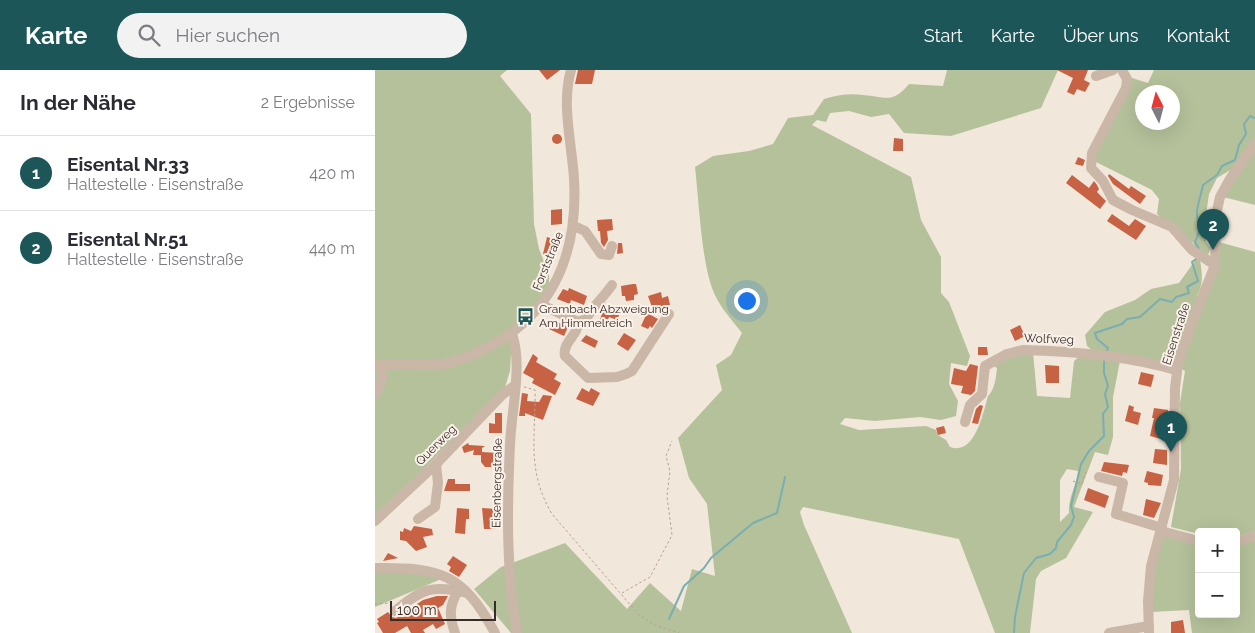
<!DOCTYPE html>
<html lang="de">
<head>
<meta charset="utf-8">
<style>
  :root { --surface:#fff; --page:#f2f2f3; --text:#2b2b33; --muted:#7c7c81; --line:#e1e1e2; --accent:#1d5659 }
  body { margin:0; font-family:Raleway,sans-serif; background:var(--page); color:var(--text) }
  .controls { position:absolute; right:15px; bottom:15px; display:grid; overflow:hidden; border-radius:5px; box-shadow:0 5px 20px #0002 }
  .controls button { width:45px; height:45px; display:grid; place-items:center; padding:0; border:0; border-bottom:1px solid var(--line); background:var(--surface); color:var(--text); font:25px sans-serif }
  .compass { position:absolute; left:760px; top:15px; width:45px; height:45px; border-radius:50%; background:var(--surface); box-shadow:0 5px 20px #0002; rotate:354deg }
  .scale { position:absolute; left:15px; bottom:12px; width:106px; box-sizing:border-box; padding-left:5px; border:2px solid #372c28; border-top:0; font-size:14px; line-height:18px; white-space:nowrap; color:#372c28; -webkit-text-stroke:4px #faf1e8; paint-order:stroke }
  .you { position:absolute; left:371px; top:230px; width:18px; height:18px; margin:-12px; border:4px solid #fff; border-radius:50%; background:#1a73e8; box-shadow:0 0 0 8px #1a73e833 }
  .badge { display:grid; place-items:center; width:32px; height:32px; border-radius:50%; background:var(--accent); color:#fff; font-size:16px; font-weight:700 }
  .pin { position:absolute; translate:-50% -41px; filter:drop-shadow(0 1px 2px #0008) }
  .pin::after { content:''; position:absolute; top:26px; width:18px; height:15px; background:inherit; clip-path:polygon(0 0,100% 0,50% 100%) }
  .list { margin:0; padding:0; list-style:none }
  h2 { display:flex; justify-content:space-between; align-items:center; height:65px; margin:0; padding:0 20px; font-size:21px }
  h2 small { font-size:16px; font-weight:400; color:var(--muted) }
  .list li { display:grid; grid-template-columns:32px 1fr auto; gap:15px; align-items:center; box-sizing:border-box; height:75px; padding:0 20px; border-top:1px solid var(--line) }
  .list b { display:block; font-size:19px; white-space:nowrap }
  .list p { margin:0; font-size:16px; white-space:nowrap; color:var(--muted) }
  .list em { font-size:16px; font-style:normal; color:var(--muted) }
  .icon { flex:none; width:28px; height:28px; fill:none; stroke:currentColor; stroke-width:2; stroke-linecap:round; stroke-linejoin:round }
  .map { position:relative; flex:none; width:880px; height:563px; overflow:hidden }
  header { display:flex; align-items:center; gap:30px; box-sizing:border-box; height:70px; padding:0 25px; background:var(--accent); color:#fff }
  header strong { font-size:24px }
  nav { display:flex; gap:28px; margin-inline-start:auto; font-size:18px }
  .search { width:350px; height:45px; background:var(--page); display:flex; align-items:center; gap:12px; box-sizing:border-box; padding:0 18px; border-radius:28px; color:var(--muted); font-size:19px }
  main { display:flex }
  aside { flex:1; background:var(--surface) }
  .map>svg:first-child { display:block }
</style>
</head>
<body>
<header>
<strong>Karte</strong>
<div class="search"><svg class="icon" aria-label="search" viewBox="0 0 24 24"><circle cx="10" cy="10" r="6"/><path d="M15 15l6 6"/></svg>Hier suchen</div>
<nav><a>Start</a><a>Karte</a><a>Über uns</a><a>Kontakt</a></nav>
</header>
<main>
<aside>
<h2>In der Nähe<small>2 Ergebnisse</small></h2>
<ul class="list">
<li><span class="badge">1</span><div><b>Eisental Nr.33</b><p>Haltestelle · Eisenstraße</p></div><em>420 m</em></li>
<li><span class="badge">2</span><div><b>Eisental Nr.51</b><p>Haltestelle · Eisenstraße</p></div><em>440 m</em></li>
</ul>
</aside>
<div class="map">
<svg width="880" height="563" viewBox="0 0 880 563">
  <rect width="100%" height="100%" fill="#f2e7db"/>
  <g fill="#b5c19b" fill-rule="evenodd">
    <polygon points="0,0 132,0 125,6 156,44 159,154 164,179 174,204 174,217 137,267 135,301 130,317 0,448"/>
    <path d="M572 0H683L666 38 576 66 529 63 514 44 496 47 474 41 455 43 451 52 442 50 437 55 536 107 546 150 566 187V223L574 232 595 286 592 296 576 293 574 314 583 331 581 346 566 350 545 347 500 351 470 348 465 354 484 360 551 356 561 360 563 365 571 370 575 377C600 386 608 343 613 326 620 319 621 307 622 298L615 294 633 286 658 282 662 326 695 328 699 291 705 286 745 291 738 327V367L733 385 720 382 699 437 718 442 691 488 666 501 661 509 655 563H620L584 469 428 437 425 442 429 455 477 563H136L99 519 126 497 190 473 252 539 275 513 306 541 317 499 340 506 332 434 314 408 303 368 347 320 341 295 356 285 367 263C356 249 343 235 337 218 326 187 324 131 320 97L338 86 374 81 398 74 413 48 438 45 449 29C462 25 475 23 488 25 512 27 517 34 534 14L568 16ZM692 399 703 401C703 414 693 425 694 443L685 452V410Z"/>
    <path d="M779 0H880V69L859 98 842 108 834 124 831 145 833 158 831 172 836 178 833 185 820 178 818 172 814 173 782 144 784 129 777 120 717 90 757 8 773 13ZM768 22H798V52H768Z"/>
    <polygon points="880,74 880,135 848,127"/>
    <polygon points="844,172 880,182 880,461 861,467 861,462 824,462 824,464 796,457 806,399 805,333 810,301 805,298"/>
    <path d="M822 188 825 190C827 203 829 213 822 226L824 227 800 297 718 281 712 276 710 265 730 242 760 230 776 219 804 213Z"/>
    <polygon points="794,465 824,474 824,544 861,544 861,475 880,469 880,563 817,563 814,540 776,542 776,518 787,467"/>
    <polygon points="0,493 71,507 0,537"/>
  </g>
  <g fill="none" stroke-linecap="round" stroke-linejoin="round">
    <g stroke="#7aaeb0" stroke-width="2">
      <path d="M824 179 820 172 825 159C818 141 825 131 828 115L842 105 847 96 860 90 864 75 871 64 869 54 875 46 880 48"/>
      <polyline points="731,283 733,278 722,269 720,263 747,254 752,249 765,247 785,229 797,232 801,227 814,223 812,217 823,211 817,192 821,189"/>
      <polyline points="294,549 309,516 329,498 336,488 378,453 402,443 410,407"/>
      <polyline points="639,563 640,547 649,503 661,488 675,484 681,478 682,472 696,455 699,447 696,436 706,394 714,381 729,366 728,344 733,337 730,324 733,316 729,303 729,289"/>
    </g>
  </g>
  <g fill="#c76244">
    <polygon points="164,0 185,0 172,10"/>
    <polygon points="203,0 220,0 217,14 200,14"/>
    <polygon points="682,0 713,0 709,10 715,13 710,22 702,19 699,25 692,22 698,8"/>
    <circle cx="182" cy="69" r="5"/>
    <polygon points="519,68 528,69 528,81 518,81"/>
    <polygon points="703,87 710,90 708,96 700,94"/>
    <polygon points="734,104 754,119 756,116 771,126 765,134 738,114 733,106"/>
    <polygon points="697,105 714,118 719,111 722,115 724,119 722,122 731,131 725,139 691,113"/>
    <polygon points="187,139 187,154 176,155 176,140"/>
    <polygon points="737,144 754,156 760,149 771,156 761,170 732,151"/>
    <polygon points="237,149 238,160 232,161 233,170 229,177 226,173 225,161 223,161 222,150"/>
    <polygon points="172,167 184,171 181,186 168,184"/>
    <polygon points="243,173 247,173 248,183 242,184"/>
    <polygon points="258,214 261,214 263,224 259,225 259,230 251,231 250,226 247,226 246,216"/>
    <polygon points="194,218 212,226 209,235 196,230 195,234 182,229 188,219 193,221"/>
    <polygon points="286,222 287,228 293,226 295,235 278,240 273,226"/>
    <polygon points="231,233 230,237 245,243 242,250 234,247 232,252 225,250 227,243 224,242"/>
    <polygon points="272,243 283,249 277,258 275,256 273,259 266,256"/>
    <polygon points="178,250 193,257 189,266 174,259"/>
    <polygon points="645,255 650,266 640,271 635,260"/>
    <polygon points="249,263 261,270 253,281 242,274"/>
    <polygon points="211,265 223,271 220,278 206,271"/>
    <polygon points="603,277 612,277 613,285 603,285"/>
    <polygon points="158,284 163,288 161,292 182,304 179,309 186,313 180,325 157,313 159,309 148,303"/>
    <polygon points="595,294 603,296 600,321 596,325 586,323 588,316 576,314 579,298 591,301"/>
    <polygon points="670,295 684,296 684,313 671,313"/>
    <polygon points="766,302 779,305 776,317 763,314"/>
    <polygon points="207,318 214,322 216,318 225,323 218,336 201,329"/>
    <polygon points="147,323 153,324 152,331 164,332 168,325 177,326 168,350 150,343 150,346 144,346"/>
    <polygon points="605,335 608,336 603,354 597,353 601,339"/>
    <polygon points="754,335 759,337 758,341 766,343 763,355 750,351"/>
    <polygon points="779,338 793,340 792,356 789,368 786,369 775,366 779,348 777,348"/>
    <polygon points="120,343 127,343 127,363 114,363 114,353 120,354"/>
    <polygon points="569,356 571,363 563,365 561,358"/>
    <polygon points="93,373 94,375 110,376 107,378 107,382 122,383 122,393 117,397 110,397 106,392 106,385 98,385 99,380 89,383 87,377"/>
    <polygon points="780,379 792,380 792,395 778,393"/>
    <polygon points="729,392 754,395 752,403 748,402 747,406 726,401"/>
    <polygon points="772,401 788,405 786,416 773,415 773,413 769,412"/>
    <polygon points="73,409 80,409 80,414 95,414 95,421 69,421"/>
    <polygon points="713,418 734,426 730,438 709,430"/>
    <polygon points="771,429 786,433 779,448 768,445"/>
    <polygon points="82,438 94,439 94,449 91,449 90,464 80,463"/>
    <polygon points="107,438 122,439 124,459 109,459"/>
    <polygon points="39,456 57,459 58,465 48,467 52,477 41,481 31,471 25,470 25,461 28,462 29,458 36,461"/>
    <polygon points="13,483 23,488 8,491"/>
    <polygon points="78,486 92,495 84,507 74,501 76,497 72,494"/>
    <polygon points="62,526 73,526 68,535 63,538 70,554 61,559 58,554 48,560 50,563 36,563 32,556 20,563 8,563 2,553 4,552 2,549 13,542 17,547 21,548 48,530"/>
    <polygon points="808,550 810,563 796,563 796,552"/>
  </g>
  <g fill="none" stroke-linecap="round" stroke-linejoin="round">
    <g stroke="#b6a191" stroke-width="1" stroke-dasharray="2.5 2.5" stroke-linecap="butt">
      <path d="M149 317 160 320C161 367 151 400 177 444L264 545 280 555 304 563"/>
      <polyline points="698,411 707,414 711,402"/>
      <polyline points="247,523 275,507 297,465 292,426 295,401 291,386 297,371"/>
      <polyline points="0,534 17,533"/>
    </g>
    <g stroke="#cab7a7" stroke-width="10">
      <polyline points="747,0 752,9 751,18 717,83 716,98 728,111 738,130 757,140 797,157 817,180 840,195"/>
      <polyline points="721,6 738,0"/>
      <polyline points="199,156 210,161 226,184 234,185 237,176"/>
      <path d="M167 235 203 252C204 265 187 272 190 286L213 308 242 307 251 304 257 301 294 244"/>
      <path d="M203 252 211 249C219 235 228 228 237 215"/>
      <path d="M137 264C148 295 136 342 135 375 132 438 131 501 142 563"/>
      <path d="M0 296C23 292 46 296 68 294 86 291 102 283 117 275 181 240 203 179 199 109 197 74 186 34 196 0"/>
      <path d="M0 324C6 314 9 306 8 294"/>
      <path d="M590 352 595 335 607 324 610 296 632 284 648 280C699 281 752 286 801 300"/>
      <polyline points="724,407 748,413 741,444 787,458"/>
      <polyline points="43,449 60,437 63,413 61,394"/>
      <polyline points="0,451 61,394 127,325 139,316"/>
      <polyline points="786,461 824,471"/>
      <polyline points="861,472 880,466"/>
      <path d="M0 498C66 497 88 504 120 563"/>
      <path d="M20 541C47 519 57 514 92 523"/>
      <path d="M80 563C74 546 74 536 83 521"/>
      <polyline points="734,563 774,556"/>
      <polyline points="774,563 773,531 776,496 799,410 800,318 803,294 816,255 840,195 841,145 845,127 855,109 880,74"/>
    </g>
  </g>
  <defs>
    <symbol id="bus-bare" viewBox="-9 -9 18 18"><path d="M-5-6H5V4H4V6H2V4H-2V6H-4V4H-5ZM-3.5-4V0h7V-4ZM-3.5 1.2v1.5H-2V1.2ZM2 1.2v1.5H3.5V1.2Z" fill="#1d5659" stroke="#faf1e8" stroke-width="2.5" paint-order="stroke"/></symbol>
  </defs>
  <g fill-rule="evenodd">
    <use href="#bus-bare" x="138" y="234" width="25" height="25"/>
  </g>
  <g text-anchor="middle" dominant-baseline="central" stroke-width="4" stroke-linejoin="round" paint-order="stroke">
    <g font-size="12" fill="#372c28" stroke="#faf1e8">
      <text transform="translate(173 191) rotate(-68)">Forststraße</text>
      <text transform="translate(801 264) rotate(-72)">Eisenstraße</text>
      <text transform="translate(674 269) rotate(2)">Wolfweg</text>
      <text transform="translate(61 375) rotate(-45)">Querweg</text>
      <text transform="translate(122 413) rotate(-89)">Eisenbergstraße</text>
    </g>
    <g font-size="12" fill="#372c28" stroke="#faf1e8" text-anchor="start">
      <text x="164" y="239">Grambach Abzweigung<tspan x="164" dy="14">Am Himmelreich</tspan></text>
    </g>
  </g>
</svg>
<div class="controls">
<button>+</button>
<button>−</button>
</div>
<svg class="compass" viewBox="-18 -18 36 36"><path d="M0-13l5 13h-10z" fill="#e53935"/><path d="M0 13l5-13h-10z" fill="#7c7c81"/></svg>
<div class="scale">100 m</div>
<div class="you"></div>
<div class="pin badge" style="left:796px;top:382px">1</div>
<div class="pin badge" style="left:838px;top:180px">2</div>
</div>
</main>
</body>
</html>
